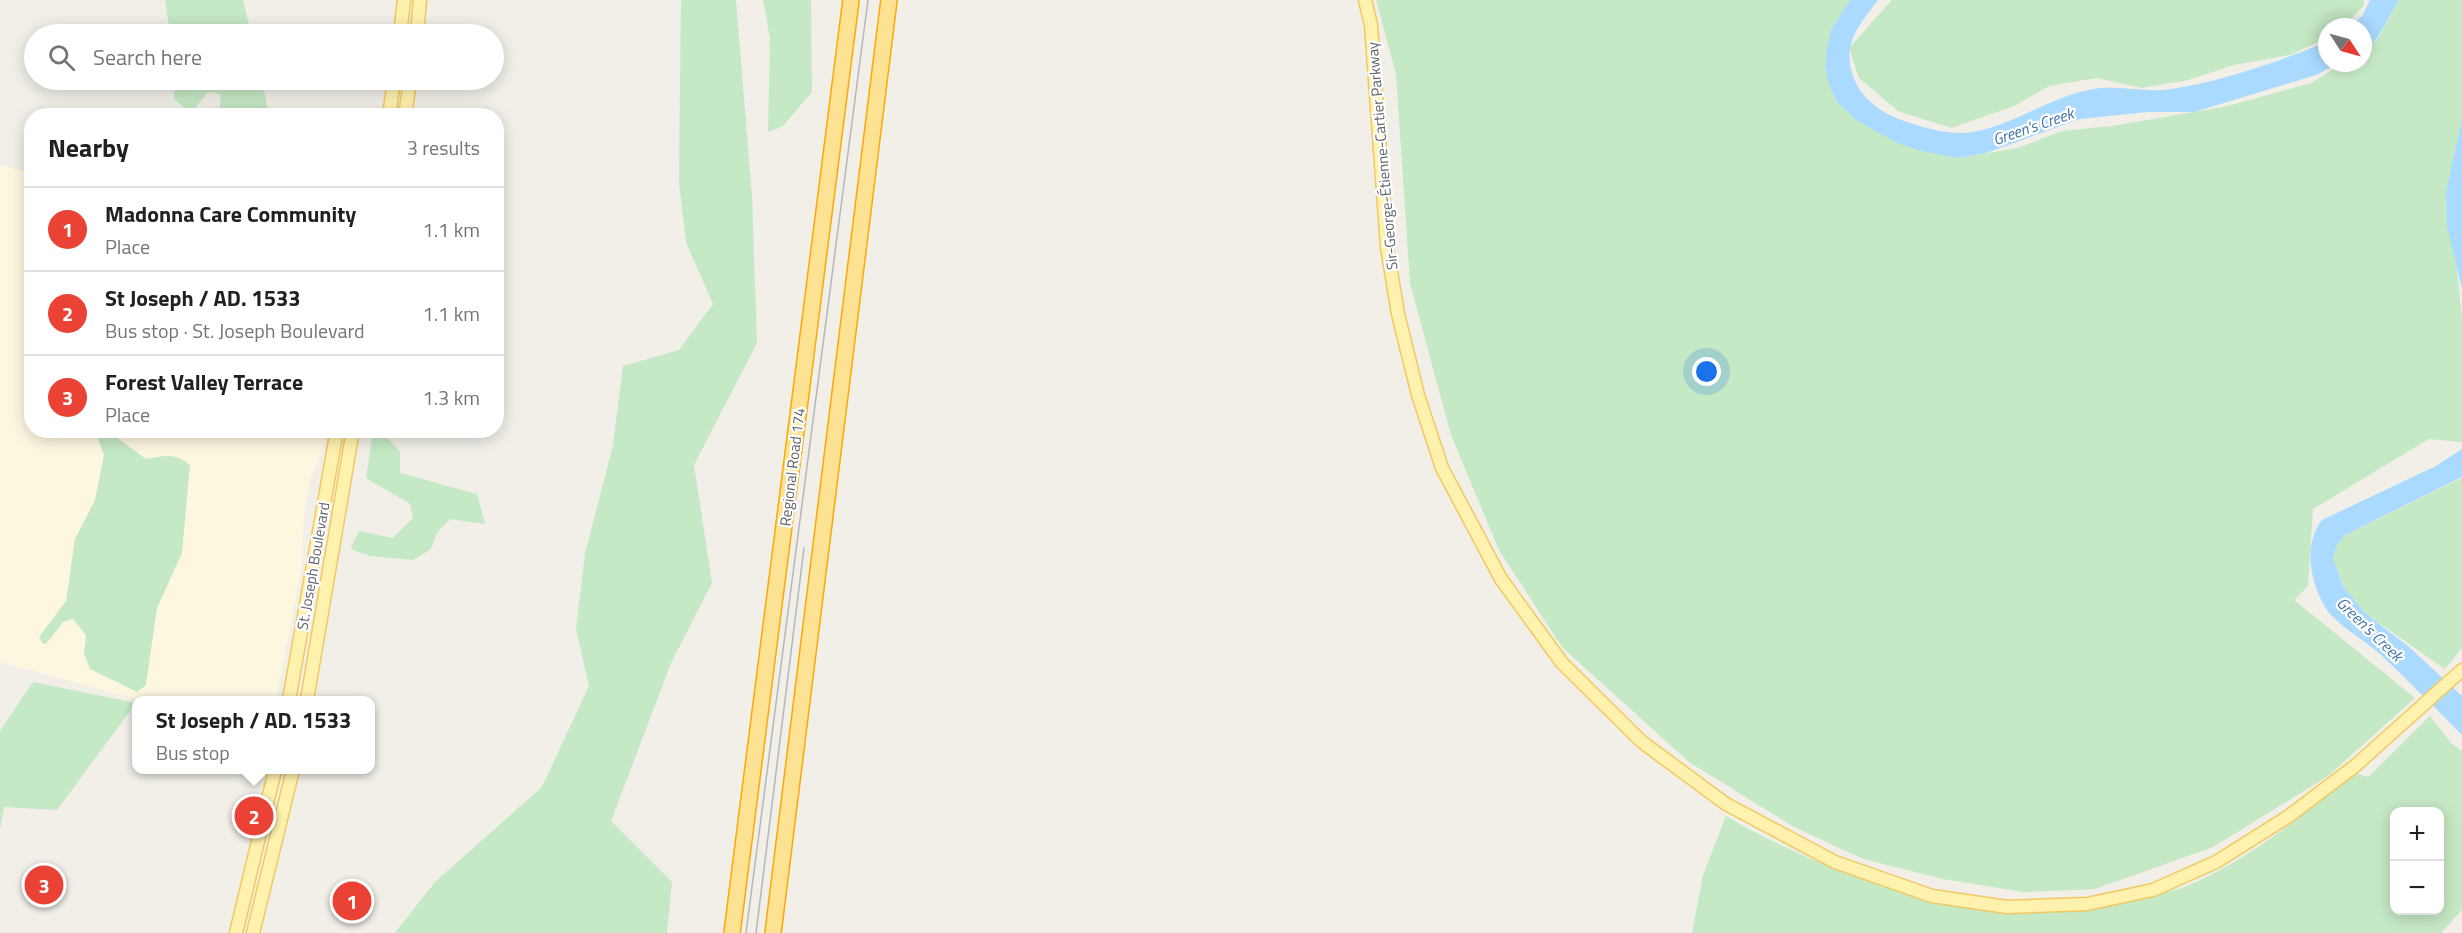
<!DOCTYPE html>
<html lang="en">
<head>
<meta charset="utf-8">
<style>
  :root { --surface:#fff; --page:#f6f6f6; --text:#202124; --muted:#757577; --line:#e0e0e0; --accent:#ea4335 }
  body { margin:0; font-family:"Titillium Web",sans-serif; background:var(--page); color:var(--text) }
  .controls { position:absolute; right:18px; bottom:18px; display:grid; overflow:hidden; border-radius:12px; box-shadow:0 3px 15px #0003 }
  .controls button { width:54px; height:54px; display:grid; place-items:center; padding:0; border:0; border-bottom:2px solid var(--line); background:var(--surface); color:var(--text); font:30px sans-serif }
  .compass { position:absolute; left:2318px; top:18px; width:54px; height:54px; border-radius:50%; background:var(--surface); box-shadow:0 3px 15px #0003; rotate:126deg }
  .you { position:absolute; left:1707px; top:372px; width:21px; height:21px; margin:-15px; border:4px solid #fff; border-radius:50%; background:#1a73e8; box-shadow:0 0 0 9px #1a73e833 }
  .badge { display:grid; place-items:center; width:39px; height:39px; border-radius:50%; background:var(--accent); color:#fff; font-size:20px; font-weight:700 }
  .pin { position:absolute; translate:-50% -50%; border:3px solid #fff; box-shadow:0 2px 6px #0006 }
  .popup { position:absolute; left:132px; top:696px; width:243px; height:78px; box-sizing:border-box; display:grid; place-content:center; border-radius:12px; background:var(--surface); filter:drop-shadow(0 2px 4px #0005); font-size:20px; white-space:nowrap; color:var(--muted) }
  .popup b { font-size:22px; color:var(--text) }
  .popup::after { content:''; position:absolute; left:50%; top:100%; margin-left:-12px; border:12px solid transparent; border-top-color:var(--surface) }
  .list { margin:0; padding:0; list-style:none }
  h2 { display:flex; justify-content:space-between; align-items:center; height:78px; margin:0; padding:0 24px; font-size:26px }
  h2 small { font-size:20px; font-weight:400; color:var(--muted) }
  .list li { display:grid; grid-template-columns:39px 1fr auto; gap:18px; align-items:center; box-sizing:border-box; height:84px; padding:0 24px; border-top:2px solid var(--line) }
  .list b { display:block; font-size:22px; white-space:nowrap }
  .list p { margin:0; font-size:20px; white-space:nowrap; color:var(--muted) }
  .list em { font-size:20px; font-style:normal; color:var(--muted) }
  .icon { flex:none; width:33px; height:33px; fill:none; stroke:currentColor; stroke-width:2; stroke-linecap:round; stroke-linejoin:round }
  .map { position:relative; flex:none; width:2462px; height:933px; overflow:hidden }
  .search { position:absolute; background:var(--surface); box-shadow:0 3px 15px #0003; left:24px; top:24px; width:480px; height:66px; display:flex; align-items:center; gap:15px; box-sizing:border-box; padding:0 21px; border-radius:33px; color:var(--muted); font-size:22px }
  .panel { position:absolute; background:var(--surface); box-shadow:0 3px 15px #0003; left:24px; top:108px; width:480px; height:330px; border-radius:24px }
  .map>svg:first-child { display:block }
</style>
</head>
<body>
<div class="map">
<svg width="2462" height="933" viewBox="0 0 2462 933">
  <rect width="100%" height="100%" fill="#f1efe8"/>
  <polygon fill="#fef7e0" points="0,165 31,173 32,430 327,431 324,447 310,481 304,516 302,566 276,700 140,700 0,662"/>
  <g fill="#c5e8c5" fill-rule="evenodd">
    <polygon points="165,0 243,0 251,34 170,34"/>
    <polygon points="681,0 736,0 752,196 757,343 694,465 712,583 671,663 611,821 672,882 667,933 395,933 435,882 542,787 589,686 576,629 585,554 613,445 623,366 679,350 713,304 686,242 679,183"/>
    <polygon points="763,0 811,0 812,92 783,126 768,132 770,38"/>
    <path d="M1376 0H1850C1828 36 1817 62 1837 102L1959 158 2018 148 2062 131 2112 126 2228 106 2311 83 2343 63H2363V50L2377 40 2399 0H2462V119L2446 192 2447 226 2456 260 2462 317V442L2429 439 2313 509 2308 586 2294 600 2415 698 2328 776 2213 847 2095 889 2024 892 1943 879 1863 859 1794 827 1689 762 1562 647 1499 550 1451 435 1410 283 1396 74Z"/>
    <polygon points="1892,0 2364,0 2364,5 2344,27 2327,27 2327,38 2290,55 2234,65 2188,80 2142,88 2097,78 2049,86 2014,106 1951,128 1898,111 1859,78 1849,48"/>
    <polygon points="174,80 262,80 269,115 219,115 221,94 208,92 191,113 174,99"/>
    <path d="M108 431 146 459C163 456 176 452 190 465L182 553 157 608 146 685 137 692 90 669 84 654 86 635 73 619 63 622 47 643 43 644 39 637 66 601 75 539 95 500 104 455 96 433Z"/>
    <polygon points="373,431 385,431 387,437 400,452 400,473 477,494 485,524 450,519 437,533 431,549 413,560 370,556 353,550 351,547 359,531 393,538 413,518 410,504 366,478"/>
    <polygon points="2462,478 2462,648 2445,669 2366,614 2344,588 2333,559 2337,545 2345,535"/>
    <polygon points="33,682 136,703 57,810 4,807 0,830 0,731"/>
    <path d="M2430 716 2452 744 2462 751V910L2441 933H1692L1703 875 1726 816C1869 899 2019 933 2182 888 2247 862 2302 815 2356 773L2368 777ZM2394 812H2440V910H2394Z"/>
  </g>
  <g fill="#aadaff">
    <path d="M1850 0H1878C1856 29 1839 48 1857 85 1866 103 1888 116 1907 122 1928 129 1956 137 1978 131 2018 122 2053 96 2093 89 2118 85 2145 93 2171 89 2224 81 2277 62 2327 42V63H2339L2316 75 2194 112H2147L2080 119 1986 153 1959 158 1921 151 1897 143 1856 120 1837 102 1829 85 1825 66 1827 49 1831 30Z"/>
    <polygon points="2370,0 2399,0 2376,40 2363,50 2363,27 2349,27 2362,16"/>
    <polygon points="2462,119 2462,289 2447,227 2446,192"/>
    <path d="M2462 449V477L2345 535 2337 545 2333 559 2344 588 2366 614 2408 646 2462 696V735C2435 708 2408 680 2380 654 2365 640 2335 624 2325 607 2310 581 2303 545 2322 520L2436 466Z"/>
  </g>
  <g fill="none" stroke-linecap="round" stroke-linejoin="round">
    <defs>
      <g id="major">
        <polyline points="1365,0 1371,25 1387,247 1398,314 1418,395 1442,468 1501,579 1562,663 1642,742 1726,804 1835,862 1932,896 2007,907 2087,904 2153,890 2216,862 2289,816 2355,766 2462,670"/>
        <polyline points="400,34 404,0"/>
        <polyline points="417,34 420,0"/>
        <polyline points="389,116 394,80"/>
        <polyline points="405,116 410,80"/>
        <polyline points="289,700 337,430"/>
        <polyline points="307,700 353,430"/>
        <polyline points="236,933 275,770"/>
        <polyline points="253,933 293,770"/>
      </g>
      <g id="highway">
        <polyline points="732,933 851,0"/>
        <polyline points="773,933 889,0"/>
      </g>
    </defs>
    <use href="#major" stroke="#f2c960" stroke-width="15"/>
    <use href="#highway" stroke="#f9ab00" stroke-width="18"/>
    <use href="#major" stroke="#fff2af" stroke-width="12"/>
    <use href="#highway" stroke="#fde293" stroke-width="15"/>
    <g stroke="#b6b7b8" stroke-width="1.5">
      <polyline points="746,933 868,0"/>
      <polyline points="756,933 804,548"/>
    </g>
  </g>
  <g text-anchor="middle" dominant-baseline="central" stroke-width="4.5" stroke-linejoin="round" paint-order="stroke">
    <g font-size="15" fill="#5f6368" stroke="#fff">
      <text transform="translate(1382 156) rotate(-95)">Sir-George-Étienne-Cartier Parkway</text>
      <text transform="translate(792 467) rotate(-83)">Regional Road 174</text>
      <text transform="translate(313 566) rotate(-80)">St. Joseph Boulevard</text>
    </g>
    <g font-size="16" font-style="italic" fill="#4174aa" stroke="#fff">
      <text transform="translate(2033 126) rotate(-19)">Green's Creek</text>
      <text transform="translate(2370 629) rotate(44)">Green's Creek</text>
    </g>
  </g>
</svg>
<div class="controls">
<button>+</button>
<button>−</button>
</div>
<svg class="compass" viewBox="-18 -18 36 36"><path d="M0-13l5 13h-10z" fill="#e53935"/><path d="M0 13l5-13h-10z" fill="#757577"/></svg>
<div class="you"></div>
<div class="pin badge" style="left:352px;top:901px">1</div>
<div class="pin badge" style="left:254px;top:816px">2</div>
<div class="popup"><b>St Joseph / AD. 1533</b>Bus stop</div>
<div class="pin badge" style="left:44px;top:885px">3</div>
<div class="search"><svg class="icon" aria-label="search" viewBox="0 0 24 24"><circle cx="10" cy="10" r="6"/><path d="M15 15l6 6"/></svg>Search here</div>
<section class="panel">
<h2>Nearby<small>3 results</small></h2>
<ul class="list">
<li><span class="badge">1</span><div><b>Madonna Care Community</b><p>Place</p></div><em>1.1 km</em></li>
<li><span class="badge">2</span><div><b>St Joseph / AD. 1533</b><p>Bus stop · St. Joseph Boulevard</p></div><em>1.1 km</em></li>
<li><span class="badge">3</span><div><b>Forest Valley Terrace</b><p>Place</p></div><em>1.3 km</em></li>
</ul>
</section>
</div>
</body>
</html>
